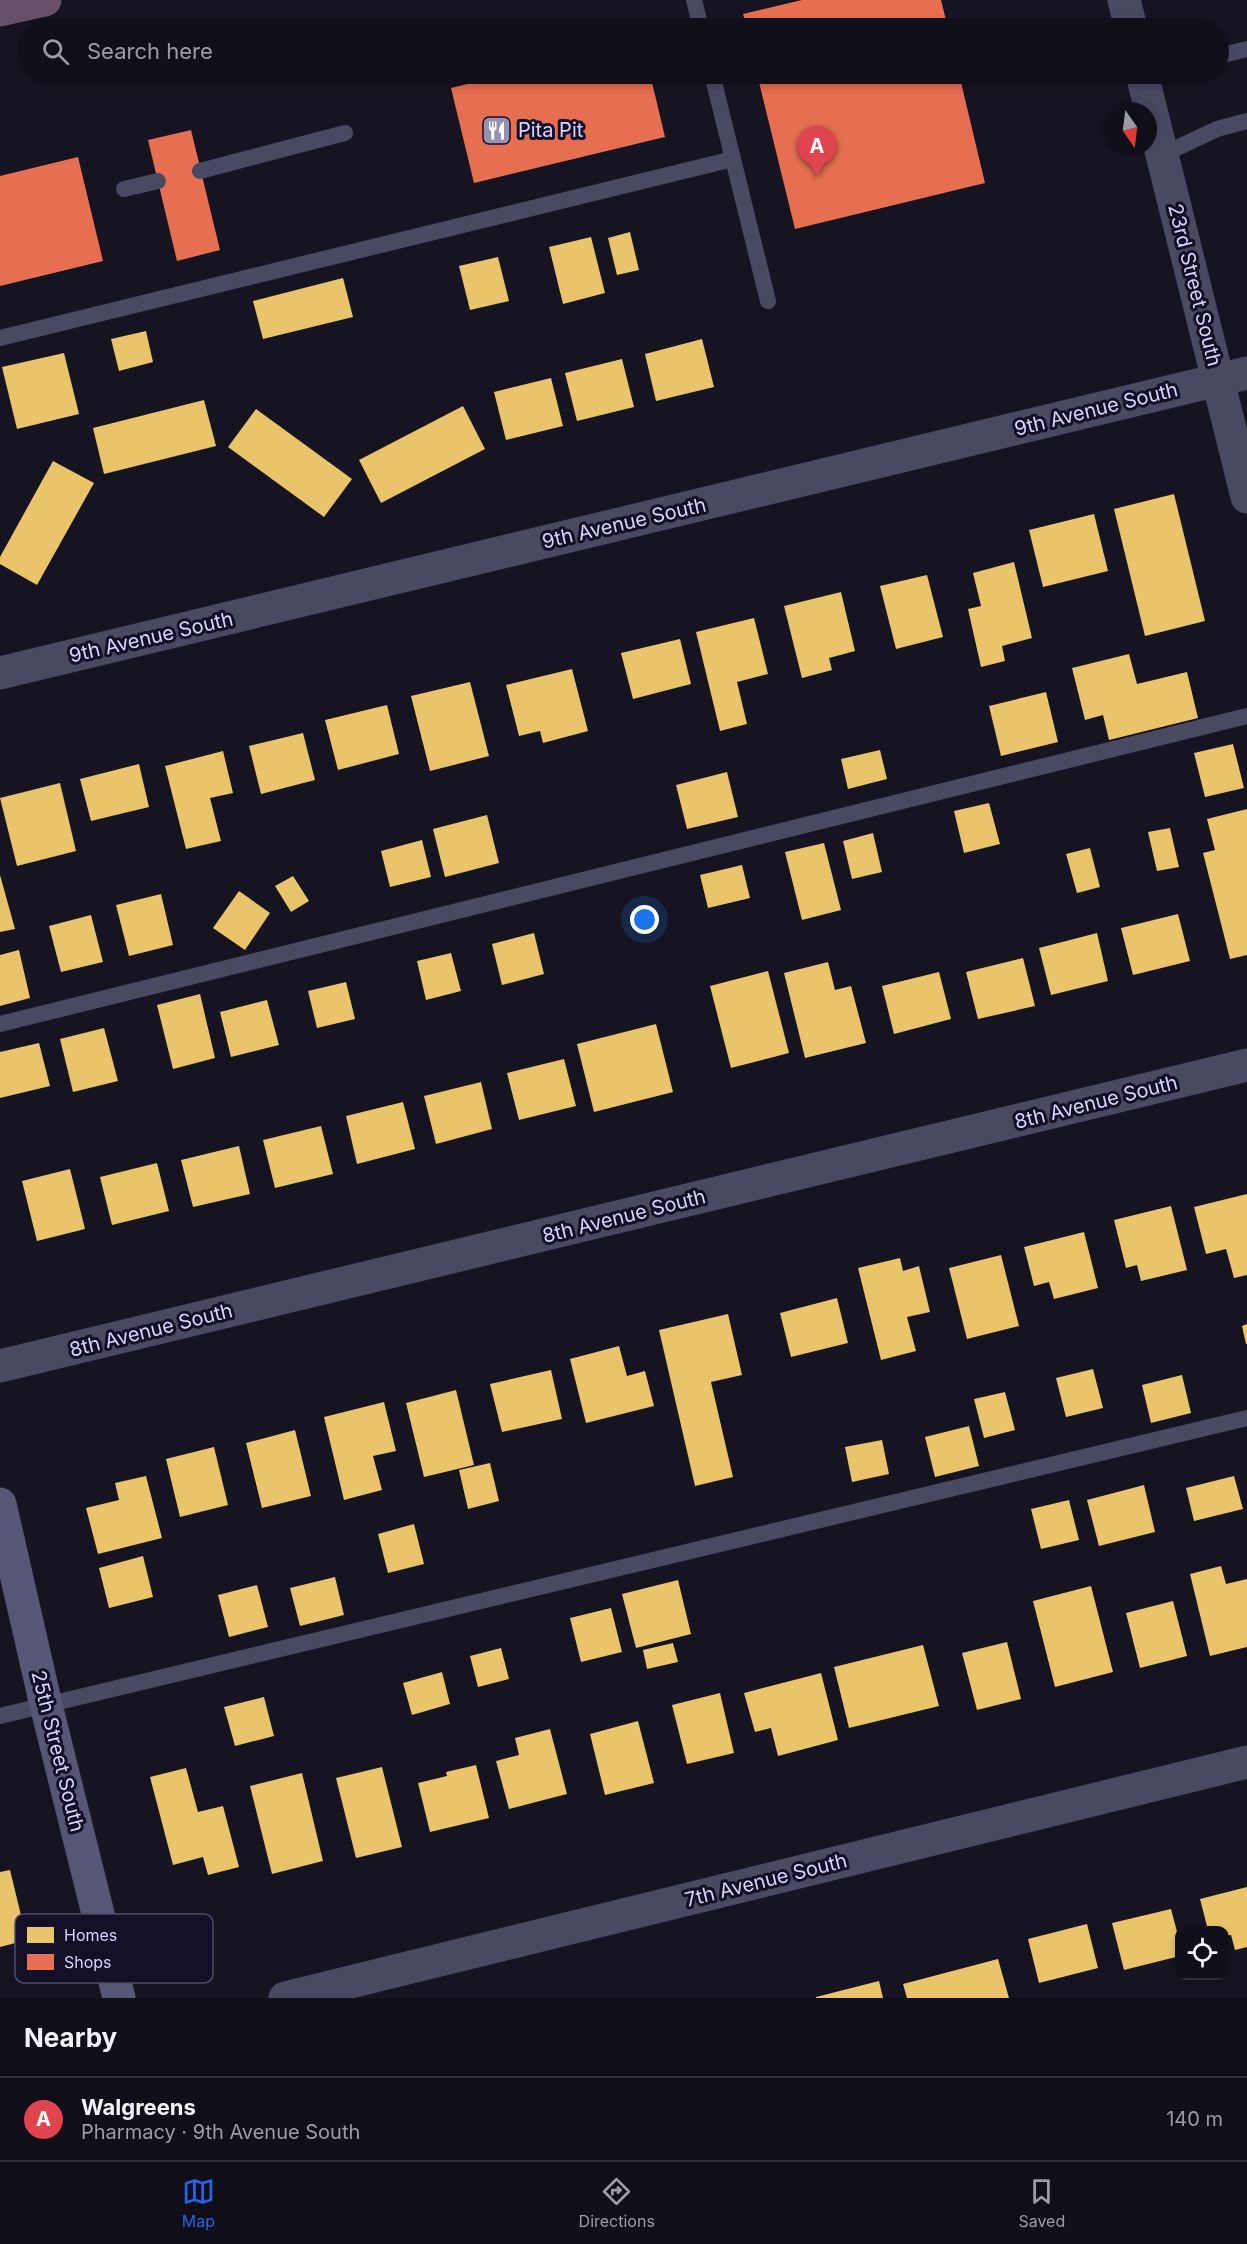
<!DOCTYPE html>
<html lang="en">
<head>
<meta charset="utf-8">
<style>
  :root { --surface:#100f19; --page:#191822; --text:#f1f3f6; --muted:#9c9ca2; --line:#302f38; --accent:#2563eb }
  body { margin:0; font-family:Inter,sans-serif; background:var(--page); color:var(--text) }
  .controls { position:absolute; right:18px; bottom:18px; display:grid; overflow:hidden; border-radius:12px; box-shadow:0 3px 9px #0003 }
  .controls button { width:54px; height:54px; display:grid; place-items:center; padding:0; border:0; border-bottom:2px solid var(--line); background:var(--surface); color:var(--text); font:30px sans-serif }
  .compass { position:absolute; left:1103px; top:102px; width:54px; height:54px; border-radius:50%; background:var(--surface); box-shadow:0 3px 9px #0003; rotate:166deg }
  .you { position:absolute; left:645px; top:920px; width:21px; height:21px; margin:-15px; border:4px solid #fff; border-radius:50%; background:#1a73e8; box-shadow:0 0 0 9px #1a73e833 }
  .badge { display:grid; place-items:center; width:39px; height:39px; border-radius:50%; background:var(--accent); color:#fff; font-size:20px; font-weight:700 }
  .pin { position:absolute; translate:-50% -50px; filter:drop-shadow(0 2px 3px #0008) }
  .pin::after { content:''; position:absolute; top:32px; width:21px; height:18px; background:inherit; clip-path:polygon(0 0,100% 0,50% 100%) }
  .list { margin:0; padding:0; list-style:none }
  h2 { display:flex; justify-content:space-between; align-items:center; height:78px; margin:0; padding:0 24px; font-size:26px }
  h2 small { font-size:20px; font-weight:400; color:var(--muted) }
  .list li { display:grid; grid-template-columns:39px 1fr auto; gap:18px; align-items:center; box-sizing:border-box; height:84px; padding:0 24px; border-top:2px solid var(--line) }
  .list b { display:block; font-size:22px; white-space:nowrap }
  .list p { margin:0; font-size:20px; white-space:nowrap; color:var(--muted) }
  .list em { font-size:20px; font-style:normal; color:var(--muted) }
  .icon { flex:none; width:33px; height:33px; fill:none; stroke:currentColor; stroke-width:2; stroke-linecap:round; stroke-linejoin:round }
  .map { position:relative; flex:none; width:1247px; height:1998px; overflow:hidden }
  .search { position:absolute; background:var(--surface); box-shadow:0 3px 9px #0003; left:18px; right:18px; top:18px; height:66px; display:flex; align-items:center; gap:15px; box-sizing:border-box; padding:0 21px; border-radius:33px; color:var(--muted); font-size:22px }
  .sheet { height:162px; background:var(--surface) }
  nav { display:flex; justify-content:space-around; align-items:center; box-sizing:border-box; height:84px; border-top:2px solid var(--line); background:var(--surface); font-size:16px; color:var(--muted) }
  nav a { display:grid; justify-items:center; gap:3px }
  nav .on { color:var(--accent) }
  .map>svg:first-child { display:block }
</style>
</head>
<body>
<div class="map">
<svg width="1247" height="1998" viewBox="0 0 1247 1998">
  <rect width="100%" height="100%" fill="#161421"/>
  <g fill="#e9c46a">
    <polygon points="630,232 639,270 617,275 608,238"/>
    <polygon points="591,237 605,293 563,304 549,247"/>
    <polygon points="498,257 509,301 470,310 459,266"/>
    <polygon points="343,278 353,317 263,339 253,301"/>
    <polygon points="146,331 153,362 119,371 111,339"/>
    <polygon points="702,339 714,387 656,401 645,354"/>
    <polygon points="64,353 79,414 17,429 2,367"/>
    <polygon points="622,359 634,407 577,421 565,373"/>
    <polygon points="551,378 563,426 506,440 494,392"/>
    <polygon points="204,400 216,446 104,474 93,428"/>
    <polygon points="463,406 485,449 381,503 359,460"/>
    <polygon points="256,409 352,479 324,517 228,447"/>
    <polygon points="53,461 94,483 37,585 0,564 0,557"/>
    <polygon points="1174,494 1205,621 1145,636 1114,509"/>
    <polygon points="1094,514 1108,571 1043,587 1029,530"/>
    <polygon points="1014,562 1032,638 1002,646 1005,661 981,667 968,609 981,606 973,573"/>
    <polygon points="927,575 943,637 896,649 880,586"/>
    <polygon points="841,592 855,651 829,658 832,670 802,678 784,606"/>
    <polygon points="754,618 768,674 737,682 747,724 720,731 696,632"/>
    <polygon points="680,639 691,684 633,699 621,653"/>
    <polygon points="1129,654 1137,684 1187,672 1198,718 1109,740 1103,715 1085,720 1072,668"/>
    <polygon points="572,669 588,731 543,743 540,731 519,736 506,685"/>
    <polygon points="470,682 489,756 430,771 411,696"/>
    <polygon points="1046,692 1058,742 1001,756 989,706"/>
    <polygon points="387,705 399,754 338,770 325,720"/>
    <polygon points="303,733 315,780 261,794 249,746"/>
    <polygon points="1233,744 1244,788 1205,797 1194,753"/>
    <polygon points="880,750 887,779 848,789 841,759"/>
    <polygon points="223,751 233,793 210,798 221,841 186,849 165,766"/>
    <polygon points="139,764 149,807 91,821 80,779"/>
    <polygon points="727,772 738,817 687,829 676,785"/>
    <polygon points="60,783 76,851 17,866 0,798"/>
    <polygon points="989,803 1000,844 964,853 954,811"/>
    <polygon points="1247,809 1247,955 1230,959 1203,853 1215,850 1207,819"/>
    <polygon points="487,815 499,863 445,877 433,829"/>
    <polygon points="1170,828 1179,867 1157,871 1148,832"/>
    <polygon points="873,833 882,872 852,879 843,841"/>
    <polygon points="422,840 431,877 390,887 381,851"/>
    <polygon points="824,843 841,910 802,920 785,852"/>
    <polygon points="1090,848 1100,887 1077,893 1066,854"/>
    <polygon points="742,865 750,898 708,908 700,875"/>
    <polygon points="0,875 15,929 0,932"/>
    <polygon points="293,876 309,901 291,912 275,886"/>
    <polygon points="239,891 270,913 245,950 213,928"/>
    <polygon points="161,894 173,945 129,956 116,905"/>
    <polygon points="1178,914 1190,961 1133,975 1121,928"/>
    <polygon points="91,915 103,962 61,972 49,926"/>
    <polygon points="534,933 544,974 502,985 492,944"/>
    <polygon points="1097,933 1108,981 1051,995 1039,948"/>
    <polygon points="19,950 30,998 0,1006 0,955"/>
    <polygon points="451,953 461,991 426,1000 417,961"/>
    <polygon points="1023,958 1035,1006 978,1019 966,972"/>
    <polygon points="828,962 835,990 851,986 866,1043 805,1058 784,973"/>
    <polygon points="768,971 789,1053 731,1068 710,986"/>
    <polygon points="939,972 951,1019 894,1034 882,986"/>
    <polygon points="346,982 355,1019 317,1028 308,991"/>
    <polygon points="200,994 215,1058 173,1069 157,1005"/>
    <polygon points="267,1000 279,1045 231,1057 220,1012"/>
    <polygon points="656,1024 673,1092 594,1112 577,1044"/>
    <polygon points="104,1028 118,1081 73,1092 60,1039"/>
    <polygon points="39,1043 50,1086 0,1098 0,1052"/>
    <polygon points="564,1059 576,1106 519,1120 507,1073"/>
    <polygon points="481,1082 492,1129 436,1144 424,1096"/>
    <polygon points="403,1102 415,1149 357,1164 346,1116"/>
    <polygon points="321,1126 333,1174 275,1188 263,1140"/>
    <polygon points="239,1146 250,1194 193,1207 181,1160"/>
    <polygon points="157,1163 169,1211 112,1225 100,1177"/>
    <polygon points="70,1169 85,1229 37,1241 22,1181"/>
    <polygon points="1247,1194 1247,1275 1234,1278 1226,1249 1206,1254 1194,1207"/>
    <polygon points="1171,1206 1187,1270 1141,1281 1137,1265 1126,1268 1114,1220"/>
    <polygon points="1084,1232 1098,1288 1054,1299 1049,1282 1034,1286 1024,1247"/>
    <polygon points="1001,1255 1019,1326 967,1339 949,1268"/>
    <polygon points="900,1258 903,1271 919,1266 930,1312 907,1317 916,1351 881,1360 858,1268"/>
    <polygon points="837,1298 848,1343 791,1357 780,1313"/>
    <polygon points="728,1314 742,1375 711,1382 733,1477 695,1486 659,1330"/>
    <polygon points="1247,1324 1247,1344 1246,1344 1242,1326"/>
    <polygon points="619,1346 627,1376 645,1371 654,1406 586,1423 570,1359"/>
    <polygon points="1093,1369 1103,1408 1066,1417 1056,1378"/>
    <polygon points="551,1370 562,1419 502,1432 490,1384"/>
    <polygon points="1182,1375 1191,1413 1151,1423 1142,1385"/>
    <polygon points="456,1390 474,1465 424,1477 406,1403"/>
    <polygon points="1005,1392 1015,1430 984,1438 974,1399"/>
    <polygon points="384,1402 396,1451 373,1456 382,1490 344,1500 324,1417"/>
    <polygon points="969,1426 979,1466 935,1477 925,1437"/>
    <polygon points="295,1430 311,1496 262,1508 246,1443"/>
    <polygon points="882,1440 889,1474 852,1482 845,1447"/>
    <polygon points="214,1447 228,1505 180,1517 166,1459"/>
    <polygon points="490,1463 499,1501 468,1509 459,1470"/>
    <polygon points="146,1476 162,1538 98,1554 86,1508 119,1500 115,1483"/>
    <polygon points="1234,1476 1243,1509 1194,1521 1186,1488"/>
    <polygon points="1144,1485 1155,1532 1099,1546 1087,1500"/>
    <polygon points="1069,1500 1079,1540 1041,1549 1031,1509"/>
    <polygon points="414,1524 424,1564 388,1573 378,1534"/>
    <polygon points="143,1556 153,1597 109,1608 99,1568"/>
    <polygon points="1221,1566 1226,1584 1247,1579 1247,1647 1210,1656 1190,1574"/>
    <polygon points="335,1577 344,1615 300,1626 290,1588"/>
    <polygon points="678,1580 691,1634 636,1648 622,1594"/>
    <polygon points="257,1585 268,1627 229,1637 218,1595"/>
    <polygon points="1091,1586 1113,1672 1055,1687 1033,1601"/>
    <polygon points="1173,1601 1187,1656 1140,1668 1126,1613"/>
    <polygon points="611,1608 622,1652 581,1662 570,1618"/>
    <polygon points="1007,1642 1021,1699 977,1710 962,1653"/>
    <polygon points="673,1643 678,1662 647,1669 643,1650"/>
    <polygon points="923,1645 939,1706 849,1728 834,1667"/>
    <polygon points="501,1648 509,1679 478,1687 470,1656"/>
    <polygon points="442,1672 450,1704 412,1715 403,1683"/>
    <polygon points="821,1673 838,1740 778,1756 771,1728 755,1732 744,1693"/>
    <polygon points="720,1693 734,1753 687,1764 672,1705"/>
    <polygon points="264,1697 274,1736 235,1746 224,1707"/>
    <polygon points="638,1721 654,1783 605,1795 590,1734"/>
    <polygon points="550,1729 567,1794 509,1809 496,1761 519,1755 515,1738"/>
    <polygon points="476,1765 489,1818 430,1832 418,1783 447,1776 446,1772"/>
    <polygon points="382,1767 402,1847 356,1858 336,1778"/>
    <polygon points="186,1768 198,1812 223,1806 239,1867 208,1875 203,1857 173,1865 150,1777"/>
    <polygon points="302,1773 323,1861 272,1874 250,1786"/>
    <polygon points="10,1870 27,1940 0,1947 0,1872"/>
    <polygon points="1247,1887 1247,1947 1235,1950 1231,1935 1224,1936 1224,1930 1208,1930 1200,1899"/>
    <polygon points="1171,1909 1180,1943 1180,1956 1124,1970 1112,1923"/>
    <polygon points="1087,1924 1098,1968 1039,1983 1028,1939"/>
    <polygon points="998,1959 1009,1998 907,1998 903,1984"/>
    <polygon points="879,1981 883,1998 816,1998 816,1997"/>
  </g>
  <g fill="#e76f51">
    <polygon points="802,0 941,0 948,28 747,28 743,14"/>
    <polygon points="509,74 650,74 665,137 474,183 451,88"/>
    <polygon points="757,74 959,74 985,183 795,229"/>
    <polygon points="191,130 220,250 177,261 148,140"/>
    <polygon points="78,157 103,261 0,286 0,176"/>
  </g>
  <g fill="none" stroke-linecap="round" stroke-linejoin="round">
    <g stroke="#4a4962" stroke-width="16">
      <polyline points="694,0 701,28"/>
      <polyline points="1218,56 1247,49"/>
      <polyline points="712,74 768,301"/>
      <polyline points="1162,155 1217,129 1247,121"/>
      <polyline points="200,171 345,133"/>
      <polyline points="124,189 158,181"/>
      <polyline points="0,338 733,159"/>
      <polyline points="0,1024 1247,716"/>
      <polyline points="0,1716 1247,1418"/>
    </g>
    <g stroke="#4a4962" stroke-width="33">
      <polyline points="1124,0 1131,28"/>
      <polyline points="1142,74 1247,497"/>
      <polyline points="0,673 1247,373"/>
      <polyline points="0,1366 1247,1065"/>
      <polyline points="285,1998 1247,1762"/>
    </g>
    <polyline stroke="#575674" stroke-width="33" points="0,1504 46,1705 119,1998"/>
    <polyline stroke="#67516a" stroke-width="33" points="0,10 45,0"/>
  </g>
  <defs>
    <symbol id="restaurant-square" viewBox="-11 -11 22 22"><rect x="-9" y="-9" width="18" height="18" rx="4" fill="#9591b1" stroke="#130f26"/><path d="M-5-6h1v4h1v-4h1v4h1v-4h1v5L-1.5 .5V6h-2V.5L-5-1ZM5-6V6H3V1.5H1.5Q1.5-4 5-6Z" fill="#fff"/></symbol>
  </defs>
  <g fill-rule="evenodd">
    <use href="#restaurant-square" x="480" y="114" width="33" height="33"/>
  </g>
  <g text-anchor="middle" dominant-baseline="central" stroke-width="6" stroke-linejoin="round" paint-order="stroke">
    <g font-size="20" fill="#d9d4ff" stroke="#130f26" text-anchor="start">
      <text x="518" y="130">Pita Pit</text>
    </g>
    <g font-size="20" fill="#d9d4ff" stroke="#130f26">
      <text transform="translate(1195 285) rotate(76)">23rd Street South</text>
      <text transform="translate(1096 409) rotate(-14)">9th Avenue South</text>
      <text transform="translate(624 523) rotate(-13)">9th Avenue South</text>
      <text transform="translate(151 637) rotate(-13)">9th Avenue South</text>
      <text transform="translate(1096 1102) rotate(-14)">8th Avenue South</text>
      <text transform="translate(624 1216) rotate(-14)">8th Avenue South</text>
      <text transform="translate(151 1330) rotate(-14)">8th Avenue South</text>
      <text transform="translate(58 1751) rotate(76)">25th Street South</text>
      <text transform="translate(766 1880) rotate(-14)">7th Avenue South</text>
    </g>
  </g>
  <rect x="15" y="1914" width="198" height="69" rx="9" fill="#130f26" stroke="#4e4a67" stroke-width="1.5"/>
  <rect x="27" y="1927" width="27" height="16" fill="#e9c46a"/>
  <rect x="27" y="1954" width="27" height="16" fill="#e76f51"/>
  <g font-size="16" fill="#d9d4ff">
    <text x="64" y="1941">Homes</text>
    <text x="64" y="1968">Shops</text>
  </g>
</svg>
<div class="controls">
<button><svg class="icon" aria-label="locate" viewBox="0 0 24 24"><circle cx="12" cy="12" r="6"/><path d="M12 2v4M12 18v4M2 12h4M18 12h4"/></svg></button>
</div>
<svg class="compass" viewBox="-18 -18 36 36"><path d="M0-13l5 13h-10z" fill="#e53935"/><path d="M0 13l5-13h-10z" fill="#9c9ca2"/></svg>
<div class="you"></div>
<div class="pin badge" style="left:817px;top:176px;background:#e0444e">A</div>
<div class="search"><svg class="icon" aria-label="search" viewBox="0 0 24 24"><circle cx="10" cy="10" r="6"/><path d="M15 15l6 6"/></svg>Search here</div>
</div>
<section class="sheet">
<h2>Nearby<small></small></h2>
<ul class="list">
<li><span class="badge" style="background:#e0444e">A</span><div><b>Walgreens</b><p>Pharmacy · 9th Avenue South</p></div><em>140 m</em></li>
</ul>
</section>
<nav>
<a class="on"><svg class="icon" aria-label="map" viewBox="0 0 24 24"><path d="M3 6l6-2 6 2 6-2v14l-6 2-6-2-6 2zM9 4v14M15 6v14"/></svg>Map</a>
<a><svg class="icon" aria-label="directions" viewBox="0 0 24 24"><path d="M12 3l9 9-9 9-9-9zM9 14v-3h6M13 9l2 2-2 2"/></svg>Directions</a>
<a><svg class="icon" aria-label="saved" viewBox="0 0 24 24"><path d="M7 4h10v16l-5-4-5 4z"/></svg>Saved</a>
</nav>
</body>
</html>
